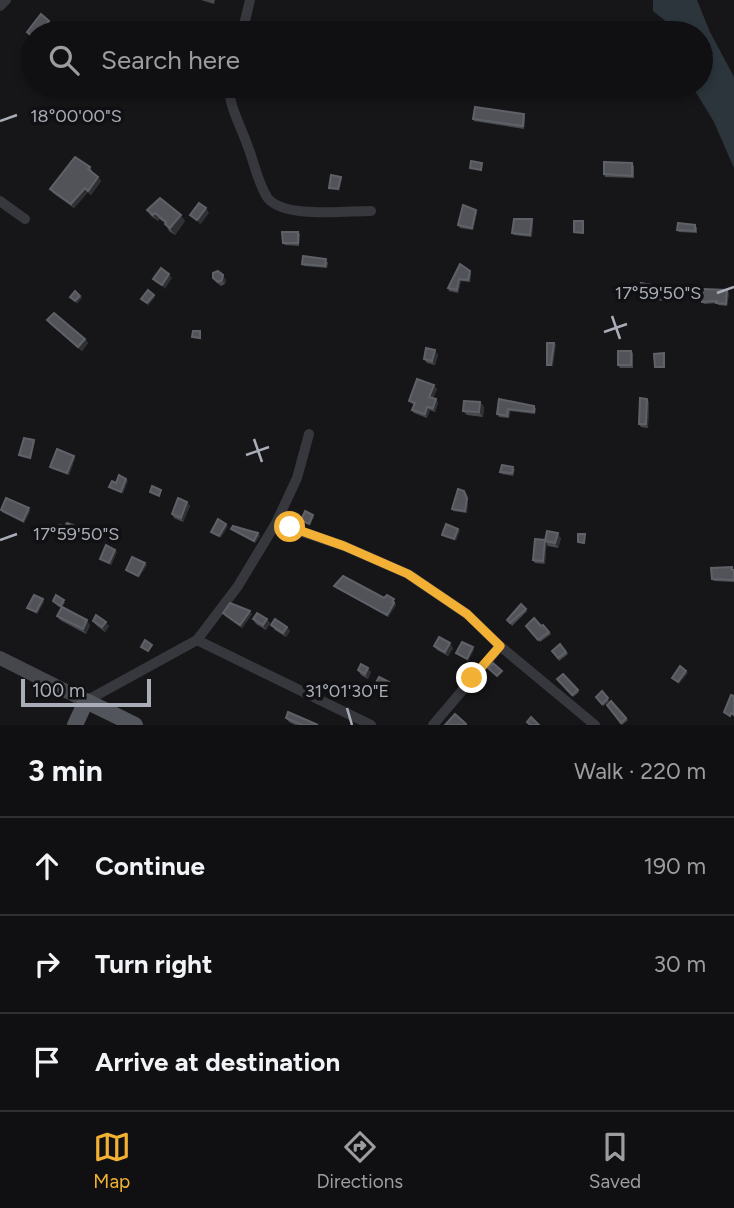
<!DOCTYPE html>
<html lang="en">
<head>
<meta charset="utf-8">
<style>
  :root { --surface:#101012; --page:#19191b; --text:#f1f3f6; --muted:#9c9d9f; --line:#303032; --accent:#f2b134 }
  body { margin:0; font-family:Figtree,sans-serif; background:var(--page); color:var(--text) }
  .scale { position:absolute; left:21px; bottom:18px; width:130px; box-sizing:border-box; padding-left:7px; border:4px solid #a8adb8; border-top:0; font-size:19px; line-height:24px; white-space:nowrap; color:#a8adb8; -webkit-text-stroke:5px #111113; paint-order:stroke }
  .stop { position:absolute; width:21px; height:21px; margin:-16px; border:5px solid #f2b134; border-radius:50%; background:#fff }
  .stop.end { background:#f2b134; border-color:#fff; box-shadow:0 2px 7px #0008 }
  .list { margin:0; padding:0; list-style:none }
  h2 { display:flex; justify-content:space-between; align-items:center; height:91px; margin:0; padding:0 28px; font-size:30px }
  h2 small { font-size:23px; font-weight:400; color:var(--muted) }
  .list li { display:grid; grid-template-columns:46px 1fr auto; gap:21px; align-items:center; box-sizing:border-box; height:98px; padding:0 28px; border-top:2px solid var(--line) }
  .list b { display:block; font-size:26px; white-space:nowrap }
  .list em { font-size:23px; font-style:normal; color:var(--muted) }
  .icon { flex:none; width:38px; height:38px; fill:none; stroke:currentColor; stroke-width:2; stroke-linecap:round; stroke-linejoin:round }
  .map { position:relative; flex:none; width:734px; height:725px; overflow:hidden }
  .search { position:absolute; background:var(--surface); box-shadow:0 4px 10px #0003; left:21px; right:21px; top:21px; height:77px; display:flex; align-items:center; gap:18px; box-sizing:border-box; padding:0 24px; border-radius:38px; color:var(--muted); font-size:26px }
  .sheet { height:385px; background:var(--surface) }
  nav { display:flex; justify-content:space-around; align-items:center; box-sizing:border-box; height:98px; border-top:2px solid var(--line); background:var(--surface); font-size:19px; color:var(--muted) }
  nav a { display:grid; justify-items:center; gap:4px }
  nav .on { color:var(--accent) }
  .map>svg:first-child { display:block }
</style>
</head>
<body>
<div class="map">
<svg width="734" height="725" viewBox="0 0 734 725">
  <rect width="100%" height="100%" fill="#161618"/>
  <polygon fill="#2c353c" points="653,0 697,0 710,32 734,77 734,168 714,122 692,86 701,86 701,33 670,33 668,23 653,11"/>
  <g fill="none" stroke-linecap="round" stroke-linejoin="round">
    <g stroke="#37383d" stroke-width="10">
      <polyline points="0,6 6,0"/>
      <polyline points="242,33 250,0"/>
      <path d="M229 86C229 107 241 126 248 147 254 162 258 183 267 197 282 219 345 211 371 211"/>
      <polyline points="0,201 25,219"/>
      <polyline points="276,523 344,546 408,574 467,614 500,646 595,725"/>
      <polyline points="197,640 371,725"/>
      <polyline points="86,701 197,640 238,586 276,523 297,478 309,434"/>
      <polyline points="433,725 500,646"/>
    </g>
    <polyline stroke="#45474d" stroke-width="14" points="0,658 86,701"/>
    <polyline stroke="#53555c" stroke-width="16" points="75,725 86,701 135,725"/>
  </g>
  <g fill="#47494d">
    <polygon points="201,0 215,0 214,4"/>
    <polygon points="524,114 525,116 524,129 474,121 473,119"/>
    <polygon points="632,163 634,166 634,178 605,177 604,174"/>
    <polygon points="90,167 92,171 92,172 101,181 91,195 88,192 74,208 53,193 50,189"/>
    <polygon points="147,210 185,221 175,235 169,231 165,223 159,219 158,221 151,216"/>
    <polygon points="477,212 473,230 460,228 458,225"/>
    <polygon points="533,221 532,237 514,235 512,233"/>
    <polygon points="697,227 697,233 679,232 677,230"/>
    <polygon points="298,232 300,234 299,246 285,245 283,243"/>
    <polygon points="328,262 327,268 304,266 302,264"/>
    <polygon points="470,271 471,273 470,282 461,281 458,293 449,291 448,288"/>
    <polygon points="213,278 226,280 225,284 221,286 216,282"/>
    <polygon points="665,289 663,301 641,298 639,296"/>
    <polygon points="729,293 727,306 718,305 717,303 704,304 702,302"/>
    <polygon points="47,320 85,339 88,343 82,351 51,325"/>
    <polygon points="631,351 633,353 633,368 620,368 618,365"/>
    <polygon points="438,355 435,365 427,363 424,359"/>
    <polygon points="437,389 433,398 436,399 438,403 435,412 430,410 427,418 414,413 412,410 414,405 409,401"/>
    <polygon points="499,399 536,408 535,414 510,411 509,418 499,417 497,414"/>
    <polygon points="647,399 649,402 648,428 641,427 639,424"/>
    <polygon points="480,402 484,407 483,417 467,415 463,411"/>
    <polygon points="74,456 75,458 69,475 52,469 50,467"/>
    <polygon points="515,469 513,476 502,474 500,472"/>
    <polygon points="464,491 468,501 467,513 453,511 452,509"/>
    <polygon points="187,502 190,506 183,522 174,518 172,514"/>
    <polygon points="1,510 30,511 24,523 2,512"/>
    <polygon points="231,529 258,533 260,536 255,543 233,531"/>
    <polygon points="561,538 558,548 548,546 546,543 545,564 535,563 533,560 545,540"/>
    <polygon points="734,570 734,582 714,581 712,579"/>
    <polygon points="334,586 395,601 394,603 396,605 388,617 336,588"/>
    <polygon points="53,601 65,602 62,607 90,625 86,634 60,620 57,616 61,608"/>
    <polygon points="521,604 527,611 512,626 507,620"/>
    <polygon points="223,613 252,614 242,628 225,616"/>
    <polygon points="253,619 267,619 270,623 266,630 256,624"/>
    <polygon points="93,621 109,626 105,632 96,625"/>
    <polygon points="271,625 287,627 290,631 286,637 275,630"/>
    <polygon points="543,625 551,634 540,642 526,626 541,626"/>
    <polygon points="560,644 568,654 559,661 552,651"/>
    <polygon points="434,646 453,648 448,656 437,650"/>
    <polygon points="358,670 371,672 368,679 361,675"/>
    <polygon points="563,674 579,692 573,697 557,679"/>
    <polygon points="602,691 609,701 603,706 596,697"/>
    <polygon points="611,701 628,720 622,725 607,705"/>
    <polygon points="286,718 318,725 295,725 289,722"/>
  </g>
  <g fill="#2f3033">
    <polygon points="49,21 52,25 50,29 47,24"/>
    <polygon points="524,114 525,116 524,129 523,126"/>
    <polygon points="98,177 101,181 91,195 88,191"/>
    <polygon points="341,177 342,179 339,192 338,189"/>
    <polygon points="85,188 88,192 74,208 71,204"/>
    <polygon points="206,208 209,213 200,225 197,220"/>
    <polygon points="476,210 477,212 473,230 472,228"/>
    <polygon points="155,213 159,219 158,221 153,215"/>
    <polygon points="181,215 185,221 175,235 170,228"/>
    <polygon points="532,219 533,221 532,237 530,235"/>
    <polygon points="169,274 172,278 165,289 162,285"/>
    <polygon points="223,275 226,280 225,284 222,280"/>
    <polygon points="459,279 461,281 458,293 457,290"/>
    <polygon points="663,287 665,289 663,301 662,299"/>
    <polygon points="727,290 729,293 727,306 726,304"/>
    <polygon points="154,295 155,297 148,306 147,303"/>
    <polygon points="80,296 82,298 77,304 75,301"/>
    <polygon points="85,339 88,343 82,351 78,347"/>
    <polygon points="554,343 556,345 553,367 551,365"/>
    <polygon points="435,350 438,355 435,365 432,361"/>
    <polygon points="434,385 437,389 432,401 429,397"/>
    <polygon points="436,399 438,403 435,412 433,408"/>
    <polygon points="647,399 649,402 648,428 646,424"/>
    <polygon points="480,402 484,407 483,417 479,412"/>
    <polygon points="427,407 430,410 427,418 425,414"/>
    <polygon points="34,440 35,442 31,460 30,458"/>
    <polygon points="74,456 75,458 69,475 67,473"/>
    <polygon points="126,479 128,481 123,494 121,492"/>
    <polygon points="464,491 468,501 467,513 465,511"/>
    <polygon points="187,502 190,506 183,522 181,518"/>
    <polygon points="29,508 30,511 24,523 23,521"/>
    <polygon points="313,515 314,517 310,526 309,524"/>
    <polygon points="226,524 228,526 221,538 219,536"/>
    <polygon points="73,525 74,528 65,541 64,539"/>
    <polygon points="458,529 460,531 456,541 454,539"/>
    <polygon points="258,533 260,536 255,543 254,541"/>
    <polygon points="558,533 561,538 558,548 555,543"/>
    <polygon points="545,540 547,543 545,564 543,561"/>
    <polygon points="115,550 117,552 111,566 109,563"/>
    <polygon points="145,563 147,565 139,578 138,576"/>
    <polygon points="43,599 44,602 37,615 36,612"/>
    <polygon points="394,603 396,605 388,617 387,615"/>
    <polygon points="250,611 252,614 242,628 240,625"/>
    <polygon points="267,619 270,623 266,630 263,625"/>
    <polygon points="87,620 90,625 86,634 83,629"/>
    <polygon points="106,622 109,626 105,632 102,627"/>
    <polygon points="287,627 290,631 286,637 283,633"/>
    <polygon points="450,643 453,648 448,656 445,652"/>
    <polygon points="473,647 474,650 468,661 467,659"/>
    <polygon points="368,668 371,672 368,679 365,674"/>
    <polygon points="686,671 688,673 679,684 678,682"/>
    <polygon points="389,682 390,684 385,693 383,691"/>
  </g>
  <g fill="#525359" stroke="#5f6168" stroke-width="2">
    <polygon points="41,14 49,21 47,24 56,33 33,33 33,37 27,32"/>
    <polygon points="475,107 524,114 523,126 473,119"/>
    <polygon points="75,157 90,167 88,169 98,177 88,191 85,188 71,204 50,189"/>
    <polygon points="471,161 482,163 481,170 470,168"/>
    <polygon points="604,162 632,163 632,176 604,174"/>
    <polygon points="331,175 341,177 338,189 329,188"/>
    <polygon points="160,198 181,215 170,228 165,224 166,222 155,213 153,215 147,210"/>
    <polygon points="199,203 206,208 197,220 190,215"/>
    <polygon points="463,205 476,210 472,228 458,225"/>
    <polygon points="514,219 532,219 530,235 512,233"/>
    <polygon points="574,221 583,221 583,233 574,232"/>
    <polygon points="678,223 695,225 695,231 677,230"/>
    <polygon points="282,232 298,232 298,243 283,243"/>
    <polygon points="303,256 326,259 325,266 302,264"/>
    <polygon points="460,264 470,271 468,280 459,279 457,290 448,288"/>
    <polygon points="161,268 169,274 162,285 153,279"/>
    <polygon points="218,271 223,275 222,280 218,282 213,278 213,273"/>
    <polygon points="641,283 663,287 662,299 639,296"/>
    <polygon points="703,289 727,290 726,304 716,303 717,301 702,302"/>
    <polygon points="148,290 154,295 147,303 141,299"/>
    <polygon points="75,291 80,296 75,301 70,297"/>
    <polygon points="54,313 85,339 78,347 47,320"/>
    <polygon points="193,331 200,331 200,338 192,337"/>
    <polygon points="547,343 554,343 551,365 547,365"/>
    <polygon points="426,348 435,350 432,361 424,359"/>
    <rect x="618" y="351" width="13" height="14"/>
    <polygon points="664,353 664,367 655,367 654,354"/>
    <polygon points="417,379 434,385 429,397 436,399 433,408 427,407 425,414 412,410 415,403 409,401"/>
    <polygon points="640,398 647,399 646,424 639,424"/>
    <polygon points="499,399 534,406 534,412 508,409 507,416 497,414"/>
    <polygon points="464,401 480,402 479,412 463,411"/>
    <polygon points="24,438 34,440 30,458 19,455"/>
    <polygon points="57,449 74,456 67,473 50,467"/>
    <polygon points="502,465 513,467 512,473 500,472"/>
    <polygon points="119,475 126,479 121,492 109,487 112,481 116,483"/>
    <polygon points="152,486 161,490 159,496 150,492"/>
    <polygon points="458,489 464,491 467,498 465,511 452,509"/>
    <polygon points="6,498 29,508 23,521 1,510"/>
    <polygon points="178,498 187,502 181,518 172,514"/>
    <polygon points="305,511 313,515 309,524 301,520"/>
    <polygon points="218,519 226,524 219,536 211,532"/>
    <polygon points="67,523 73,525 64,539 55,534 59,525 65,526"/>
    <polygon points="446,524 458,529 454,539 442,535"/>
    <polygon points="233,526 258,533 254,541 231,529"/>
    <polygon points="547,531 558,533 555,543 545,541"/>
    <polygon points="578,534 585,534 584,543 578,542"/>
    <polygon points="535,539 545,540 543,561 533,560"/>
    <polygon points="106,545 115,550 109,563 100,559"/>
    <polygon points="132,557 145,563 138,576 126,570"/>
    <polygon points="732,567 732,570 734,570 734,580 712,579 711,568"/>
    <polygon points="343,576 384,598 387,595 394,599 392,602 394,603 387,615 334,586"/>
    <polygon points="34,595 43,599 36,612 27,608"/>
    <polygon points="56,595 64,600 60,606 53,601"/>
    <polygon points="230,603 250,611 240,625 223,613"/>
    <polygon points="521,604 526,609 510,623 507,620"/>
    <polygon points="62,607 87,620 83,629 57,616"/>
    <polygon points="257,613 267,619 263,625 253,619"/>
    <polygon points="96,615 106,622 102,627 93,621"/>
    <polygon points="534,618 541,626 543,625 549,632 538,640 526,626"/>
    <polygon points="275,619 287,627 283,633 271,625"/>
    <polygon points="439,637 450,643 445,652 434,646"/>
    <polygon points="145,640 152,645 148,651 141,647"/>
    <polygon points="462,642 473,647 467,659 456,653"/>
    <polygon points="560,644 566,652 558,658 552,651"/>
    <polygon points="493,663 502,671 497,676 488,668"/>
    <polygon points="361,664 368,668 365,674 358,670"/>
    <polygon points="680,666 686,671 678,682 672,678"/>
    <polygon points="563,674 578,690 572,695 557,679"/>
    <polygon points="379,677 389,682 383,691 374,686"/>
    <polygon points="602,691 608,698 602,704 596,697"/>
    <polygon points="731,695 734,696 734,715 731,713 730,716 724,712"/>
    <polygon points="611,701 626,718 621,723 607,705"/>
    <polygon points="288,712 318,725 302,725 286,718"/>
    <polygon points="455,714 466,724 466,725 445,725"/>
    <polygon points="531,717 539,725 530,725 527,722"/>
  </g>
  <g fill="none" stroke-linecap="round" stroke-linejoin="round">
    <polyline stroke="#f2b134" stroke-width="9" points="290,527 344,546 408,574 467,614 500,646 472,678"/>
  </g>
  <path fill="none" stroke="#a8adb8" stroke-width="2.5" d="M0 121 17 115M717 293 734 287M612 316 620 339M604 332 627 324M254 439 262 462M246 455 269 447M0 540 17 534M347 708 352 725"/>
  <g font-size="18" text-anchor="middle" fill="#a8adb8" stroke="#111113" stroke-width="7" stroke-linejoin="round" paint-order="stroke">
    <text x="76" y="122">18°00'00"S</text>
    <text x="658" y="299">17°59'50"S</text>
    <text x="76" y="540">17°59'50"S</text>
    <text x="347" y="697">31°01'30"E</text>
  </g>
</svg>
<div class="scale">100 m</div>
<div class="stop" style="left:290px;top:527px"></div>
<div class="stop end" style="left:472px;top:678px"></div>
<div class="search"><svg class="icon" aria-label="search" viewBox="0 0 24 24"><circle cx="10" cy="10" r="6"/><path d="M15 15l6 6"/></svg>Search here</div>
</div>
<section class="sheet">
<h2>3 min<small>Walk · 220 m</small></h2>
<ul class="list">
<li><svg class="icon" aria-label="ahead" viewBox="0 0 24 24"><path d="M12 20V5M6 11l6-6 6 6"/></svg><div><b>Continue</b></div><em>190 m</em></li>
<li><svg class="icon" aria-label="right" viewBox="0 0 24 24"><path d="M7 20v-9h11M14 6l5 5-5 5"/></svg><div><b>Turn right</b></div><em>30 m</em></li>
<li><svg class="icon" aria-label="arrive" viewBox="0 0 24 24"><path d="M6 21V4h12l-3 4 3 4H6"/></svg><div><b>Arrive at destination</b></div></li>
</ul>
</section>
<nav>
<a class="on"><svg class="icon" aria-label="map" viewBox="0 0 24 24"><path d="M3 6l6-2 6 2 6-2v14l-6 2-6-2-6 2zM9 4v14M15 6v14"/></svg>Map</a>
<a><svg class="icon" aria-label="directions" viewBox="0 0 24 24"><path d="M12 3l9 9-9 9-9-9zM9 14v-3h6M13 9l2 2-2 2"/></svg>Directions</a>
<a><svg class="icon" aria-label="saved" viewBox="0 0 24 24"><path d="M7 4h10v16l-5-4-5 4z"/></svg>Saved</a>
</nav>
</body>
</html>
